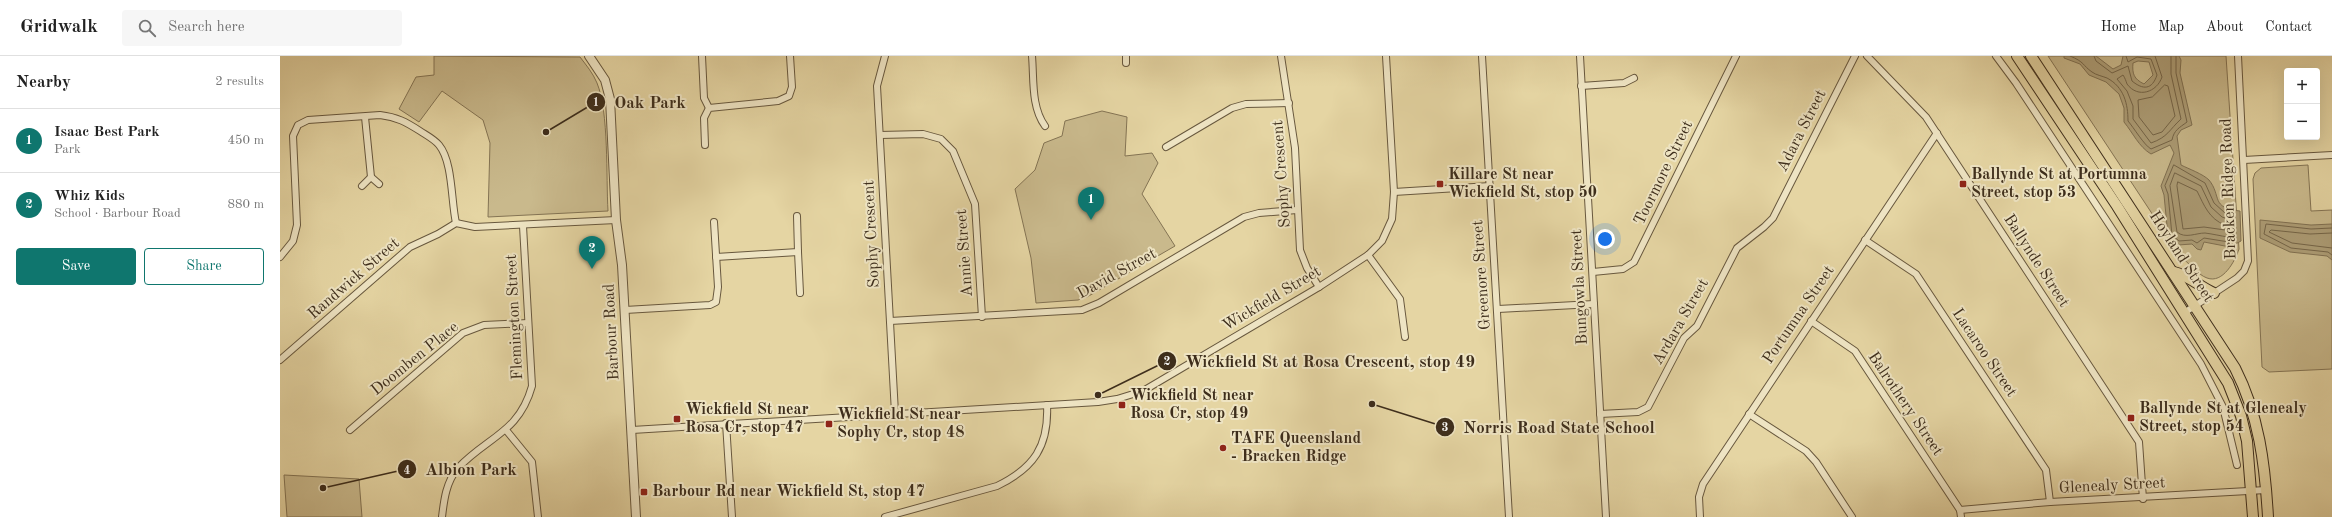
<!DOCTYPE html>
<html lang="en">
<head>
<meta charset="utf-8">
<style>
  :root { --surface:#fff; --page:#f6f6f6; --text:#222; --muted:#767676; --line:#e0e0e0; --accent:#0f766e }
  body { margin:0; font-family:"Old Standard TT",serif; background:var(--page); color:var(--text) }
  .controls { position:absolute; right:12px; top:12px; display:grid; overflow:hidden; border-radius:4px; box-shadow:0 4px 16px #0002 }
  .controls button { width:36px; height:36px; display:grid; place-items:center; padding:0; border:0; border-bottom:1px solid var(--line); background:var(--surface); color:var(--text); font:20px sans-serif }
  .you { position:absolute; left:1325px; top:183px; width:14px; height:14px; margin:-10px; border:3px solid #fff; border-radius:50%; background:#1a73e8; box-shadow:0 0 0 6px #1a73e833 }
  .badge { display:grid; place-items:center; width:26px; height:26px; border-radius:50%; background:var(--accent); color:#fff; font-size:13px; font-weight:700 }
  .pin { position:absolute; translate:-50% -33px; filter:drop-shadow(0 1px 2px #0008) }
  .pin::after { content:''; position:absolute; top:21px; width:14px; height:12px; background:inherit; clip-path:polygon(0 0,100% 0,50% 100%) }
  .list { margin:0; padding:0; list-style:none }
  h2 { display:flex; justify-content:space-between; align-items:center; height:52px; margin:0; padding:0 16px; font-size:17px }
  h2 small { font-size:13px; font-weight:400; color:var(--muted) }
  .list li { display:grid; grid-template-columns:26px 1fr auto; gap:12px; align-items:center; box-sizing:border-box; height:64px; padding:0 16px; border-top:1px solid var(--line) }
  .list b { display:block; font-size:15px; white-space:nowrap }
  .list p { margin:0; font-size:13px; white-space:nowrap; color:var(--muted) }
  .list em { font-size:13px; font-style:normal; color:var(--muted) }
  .actions { display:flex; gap:8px; padding:12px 16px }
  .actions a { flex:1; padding:9px 0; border:1px solid var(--accent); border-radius:4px; text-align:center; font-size:14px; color:var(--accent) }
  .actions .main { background:var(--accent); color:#fff }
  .icon { flex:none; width:22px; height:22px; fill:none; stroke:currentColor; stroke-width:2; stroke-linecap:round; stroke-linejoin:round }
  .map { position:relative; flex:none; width:2052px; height:461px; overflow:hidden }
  header { display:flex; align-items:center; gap:24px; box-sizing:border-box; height:56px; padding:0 20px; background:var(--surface); border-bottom:1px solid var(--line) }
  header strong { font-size:19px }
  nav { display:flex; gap:22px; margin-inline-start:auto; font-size:14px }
  .search { width:280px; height:36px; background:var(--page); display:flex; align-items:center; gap:10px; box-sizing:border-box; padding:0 14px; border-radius:4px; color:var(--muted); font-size:15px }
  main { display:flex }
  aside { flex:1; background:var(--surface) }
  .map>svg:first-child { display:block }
</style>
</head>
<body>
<header>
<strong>Gridwalk</strong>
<div class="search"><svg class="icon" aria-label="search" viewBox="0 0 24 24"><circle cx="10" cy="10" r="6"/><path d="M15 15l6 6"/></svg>Search here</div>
<nav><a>Home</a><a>Map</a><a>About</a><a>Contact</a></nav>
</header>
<main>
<aside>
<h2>Nearby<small>2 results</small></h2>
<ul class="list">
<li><span class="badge">1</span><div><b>Isaac Best Park</b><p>Park</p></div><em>450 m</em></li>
<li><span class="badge">2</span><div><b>Whiz Kids</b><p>School · Barbour Road</p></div><em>880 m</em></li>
</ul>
<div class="actions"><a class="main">Save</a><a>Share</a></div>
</aside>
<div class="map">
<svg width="2052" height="461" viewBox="0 0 2052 461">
  <rect width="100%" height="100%" fill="#e5d5a3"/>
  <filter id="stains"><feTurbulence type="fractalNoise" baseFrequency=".005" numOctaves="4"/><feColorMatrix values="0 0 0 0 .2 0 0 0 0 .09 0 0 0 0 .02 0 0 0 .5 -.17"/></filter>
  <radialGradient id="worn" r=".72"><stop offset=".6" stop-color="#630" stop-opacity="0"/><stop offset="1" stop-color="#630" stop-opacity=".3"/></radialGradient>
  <g fill="#c9b98c" stroke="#847454">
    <path d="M154 0 300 1C306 9 313 17 317 27 329 56 326 121 328 155L208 161 210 87 203 64 162 35 139 66 119 53 136 21 154 19Z"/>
    <path d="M1768 0H1946L1959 193C1955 205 1943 228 1927 222 1918 219 1908 206 1900 200Z"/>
    <polygon points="822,55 847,61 845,100 872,97 878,107 862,138 895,190 807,241 798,244 756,247 751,202 735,133 755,114 764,87 782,80 785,65"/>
    <polygon points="2028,109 2031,155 2052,154 2052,313 1989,316 1982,311 1973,123 1975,117 1981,112"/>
    <polygon points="4,419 79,423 82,461 7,461"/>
  </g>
  <g fill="#ac9c75" stroke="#807051" fill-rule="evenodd">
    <path d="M1784 0H1816L1833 13 1841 9 1843 0H1899L1901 4 1900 17 1912 69 1901 74 1897 80 1901 109C1909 113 1923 118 1929 124 1942 140 1930 152 1960 155L1961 185 1950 191 1924 186 1921 194 1917 193 1912 188 1898 189 1888 180 1884 139 1881 130 1894 97 1890 89 1871 98C1859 91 1853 77 1844 66V52L1839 38 1826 26 1809 19 1800 8 1784 2ZM1858 5 1869 6 1873 19 1864 28C1854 23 1852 18 1853 7Z"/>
    <polygon points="1980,164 2031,169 2052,168 2052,204 2047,200 2010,196 1980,182"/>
  </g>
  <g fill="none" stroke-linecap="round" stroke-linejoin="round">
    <g stroke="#756548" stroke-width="1">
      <path d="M1790 0C1805 6 1802 9 1812 16 1816 19 1822 20 1827 22 1844 31 1848 48 1848 65 1854 72 1864 89 1871 93L1892 84C1894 74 1899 72 1907 66L1896 17V0"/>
      <path d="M1814 0 1816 5 1832 17 1848 10 1852 25C1863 34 1872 34 1877 19L1871 3 1857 1 1848 6 1846 0"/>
      <path d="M1875 0 1882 21C1877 36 1858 43 1847 28 1846 25 1845 22 1843 19L1837 23 1847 35 1853 50V63L1871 87C1888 81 1889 74 1901 63L1891 18V0"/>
      <polygon points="1885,29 1888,30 1895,60 1882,76 1873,79 1859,61 1858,44 1872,41"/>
      <polygon points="1894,109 1925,127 1934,147 1945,157 1955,159 1956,183 1949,186 1924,182 1917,187 1912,184 1899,185 1892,179 1888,138 1885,130"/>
      <path d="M1895 117 1921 130 1931 151 1942 161 1951 164V180L1948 181C1941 180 1933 178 1925 177 1916 177 1905 183 1897 176L1890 130Z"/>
      <path d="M1898 126 1917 135C1924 149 1929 163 1945 169V174L1924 171 1903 173 1897 130Z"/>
      <polyline points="2052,172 2031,173 1986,168 1984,178 2011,192 2048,196 2052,199"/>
      <polyline points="2052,177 2030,178 1991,174 1989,176 2012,187 2052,192"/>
    </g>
    <defs>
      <g id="minor">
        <polyline points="422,0 424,42 429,52"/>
        <polyline points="605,0 597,30 615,357"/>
        <path d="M752 0C754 23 751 51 765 70"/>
        <polyline points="846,0 846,7"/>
        <polyline points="1001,0 1015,92 1020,194 1027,212 1039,231"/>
        <polyline points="1202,0 1229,461"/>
        <polyline points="1300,0 1326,461"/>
        <polyline points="1587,0 1646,61 1859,386 1863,443"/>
        <polyline points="1716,0 1736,27 1921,308 1943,351 1957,409"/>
        <polyline points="1301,30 1344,27 1354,22"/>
        <polyline points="85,61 91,121 99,128"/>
        <polyline points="600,79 643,78 661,83 673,95 695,148 702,261"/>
        <polyline points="425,89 424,62 429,52 498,45 509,40 512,31 510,0"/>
        <polyline points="886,91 952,52 966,48 1009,47"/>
        <polyline points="1964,104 2052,99"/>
        <polyline points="82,130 91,121"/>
        <polyline points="1114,136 1210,130"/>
        <polyline points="1585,184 1636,218 1766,414 1770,446"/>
        <polyline points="518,196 520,237"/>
        <polyline points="1088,199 1120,243 1125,281"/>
        <path d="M0 201 13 185 17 169 13 80 18 69 28 64 100 59C117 61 126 66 140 75 146 79 154 83 159 89 173 106 171 145 176 167"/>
        <polyline points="436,201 518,196 517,160"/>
        <polyline points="1313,216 1343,213 1354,206 1456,0"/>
        <polyline points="1218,253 1314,248"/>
        <polyline points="345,254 430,249 436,246 438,231 434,166"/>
        <polyline points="1904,257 1957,222 1964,215 1968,205 1958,0"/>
        <polyline points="610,265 802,254 819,247 964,161 979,157 1017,154"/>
        <polyline points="1531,265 1575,295 1680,454 1681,461"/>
        <polyline points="0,304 130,191 158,178 176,167 195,171 336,164"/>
        <polyline points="1320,358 1358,356 1368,351 1404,282 1417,270 1457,192 1484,171 1493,162 1575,0"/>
        <polyline points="1469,358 1526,395 1536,406 1572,461"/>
        <polyline points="446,367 452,461"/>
        <polyline points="70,374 183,277 204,269 248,267"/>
        <polyline points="226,374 252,406 258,461"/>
        <polyline points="352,374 818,346 837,343 863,335 1039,231 1088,199 1102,185 1112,163 1114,136 1106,0"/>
        <polyline points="1680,454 1770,446 1986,434"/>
        <path d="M162 461C164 444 166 426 178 412 207 381 239 377 252 330L243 170"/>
        <path d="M605 461 717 430C754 412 769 390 767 349"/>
        <polyline points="1420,461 1419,441 1423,428 1657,77"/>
      </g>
      <polyline id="tertiary" points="309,0 325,24 330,43 336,164 342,209 356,461"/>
      <g id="primary">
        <polyline points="1737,0 1837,150 1948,327 1961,360 1967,385 1973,461"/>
        <path d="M1751 0 1955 312C1979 359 1985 408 1988 461"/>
        <path d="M1894 216C1908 219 1920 231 1934 237"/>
      </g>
    </defs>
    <use href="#minor" stroke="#68583e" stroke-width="8"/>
    <use href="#tertiary" stroke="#68583e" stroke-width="10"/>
    <use href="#primary" stroke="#3e2e1c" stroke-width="12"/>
    <use href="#minor" stroke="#eee4c3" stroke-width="6"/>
    <use href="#tertiary" stroke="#eee4c3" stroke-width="8"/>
    <use href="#primary" stroke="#e5d5a3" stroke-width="10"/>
  </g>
  <g fill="#8f2418" stroke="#eee4c3" stroke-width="1.5">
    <rect x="1156" y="124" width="8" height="8" rx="2"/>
    <rect x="1679" y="124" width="8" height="8" rx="2"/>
    <rect x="838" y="345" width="8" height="8" rx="2"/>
    <rect x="1847" y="358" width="8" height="8" rx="2"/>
    <rect x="393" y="359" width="8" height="8" rx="2"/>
    <rect x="545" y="364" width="8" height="8" rx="2"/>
    <circle cx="943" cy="392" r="4"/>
    <rect x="360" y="432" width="8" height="8" rx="2"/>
  </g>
  <g text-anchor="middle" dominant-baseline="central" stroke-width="4" stroke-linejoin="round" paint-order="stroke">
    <g font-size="16" fill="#3e2e1c" stroke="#eee4c3">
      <text transform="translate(1522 75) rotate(-63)">Adara Street</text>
      <text transform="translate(1384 117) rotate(-64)">Toormore Street</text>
      <text transform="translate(1002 118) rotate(-94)">Sophy Crescent</text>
      <text transform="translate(1949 133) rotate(-92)">Bracken Ridge Road</text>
      <text transform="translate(592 178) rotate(-93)">Sophy Crescent</text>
      <text transform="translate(685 197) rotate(-94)">Annie Street</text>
      <text transform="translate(1901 201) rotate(57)">Hoyland Street</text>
      <text transform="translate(1756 205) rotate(57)">Ballynde Street</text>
      <text transform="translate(837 218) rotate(-29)">David Street</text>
      <text transform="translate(1202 219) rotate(-94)">Greenore Street</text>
      <text transform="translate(74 223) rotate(-41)">Randwick Street</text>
      <text transform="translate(1300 231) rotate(-93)">Bungowla Street</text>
      <text transform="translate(992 243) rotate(-31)">Wickfield Street</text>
      <text transform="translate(1519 259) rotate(-56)">Portumna Street</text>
      <text transform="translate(235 261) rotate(-93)">Flemington Street</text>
      <text transform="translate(1401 266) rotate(-60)">Ardara Street</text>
      <text transform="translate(332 276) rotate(-93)">Barbour Road</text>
      <text transform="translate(1704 297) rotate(56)">Lacaroo Street</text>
      <text transform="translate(135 303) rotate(-39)">Doomben Place</text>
      <text transform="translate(1625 348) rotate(56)">Balrothery Street</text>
      <text transform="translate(1832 430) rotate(-3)">Glenealy Street</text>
    </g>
    <g font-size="16" font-weight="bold" fill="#3e2e1c" stroke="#eee4c3" text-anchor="start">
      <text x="1168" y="119">Killare St near<tspan x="1168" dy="18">Wickfield St, stop 50</tspan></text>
      <text x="1691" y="119">Ballynde St at Portumna<tspan x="1691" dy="18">Street, stop 53</tspan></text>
      <text x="850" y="340">Wickfield St near<tspan x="850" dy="18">Rosa Cr, stop 49</tspan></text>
      <text x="1859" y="353">Ballynde St at Glenealy<tspan x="1859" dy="18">Street, stop 54</tspan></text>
      <text x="405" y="354">Wickfield St near<tspan x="405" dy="18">Rosa Cr, stop 47</tspan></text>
      <text x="557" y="359">Wickfield St near<tspan x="557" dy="18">Sophy Cr, stop 48</tspan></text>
      <text x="951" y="383">TAFE Queensland<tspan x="951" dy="18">- Bracken Ridge</tspan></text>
      <text x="372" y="436">Barbour Rd near Wickfield St, stop 47</text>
    </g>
  </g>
  <path fill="none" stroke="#3e2e1c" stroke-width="1.5" d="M266 76L316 46M818 339L887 305M1092 348L1165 371M43 432L127 413"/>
  <g fill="#3e2e1c" stroke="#eee4c3" stroke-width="1.5">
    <circle cx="266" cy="76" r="4"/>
    <circle cx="818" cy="339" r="4"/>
    <circle cx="1092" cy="348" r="4"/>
    <circle cx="43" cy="432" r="4"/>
    <circle cx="316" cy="46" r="10"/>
    <circle cx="887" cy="305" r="10"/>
    <circle cx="1165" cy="371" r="10"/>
    <circle cx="127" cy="413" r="10"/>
  </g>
  <g font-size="12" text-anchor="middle" font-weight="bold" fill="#fff">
    <text x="316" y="50">1</text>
    <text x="887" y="309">2</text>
    <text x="1165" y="375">3</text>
    <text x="127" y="418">4</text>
  </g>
  <g font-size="17" text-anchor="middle" font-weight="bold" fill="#3e2e1c" stroke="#eee4c3" stroke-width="4" stroke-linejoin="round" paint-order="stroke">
    <text x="370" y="52">Oak Park</text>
    <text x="1050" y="311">Wickfield St at Rosa Crescent, stop 49</text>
    <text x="1279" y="377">Norris Road State School</text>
    <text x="191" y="419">Albion Park</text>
  </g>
  <rect width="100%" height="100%" filter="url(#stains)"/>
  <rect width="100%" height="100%" fill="url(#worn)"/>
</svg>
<div class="controls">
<button>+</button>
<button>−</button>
</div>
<div class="you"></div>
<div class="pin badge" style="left:811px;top:164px">1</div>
<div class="pin badge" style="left:312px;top:213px">2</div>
</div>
</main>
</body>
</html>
